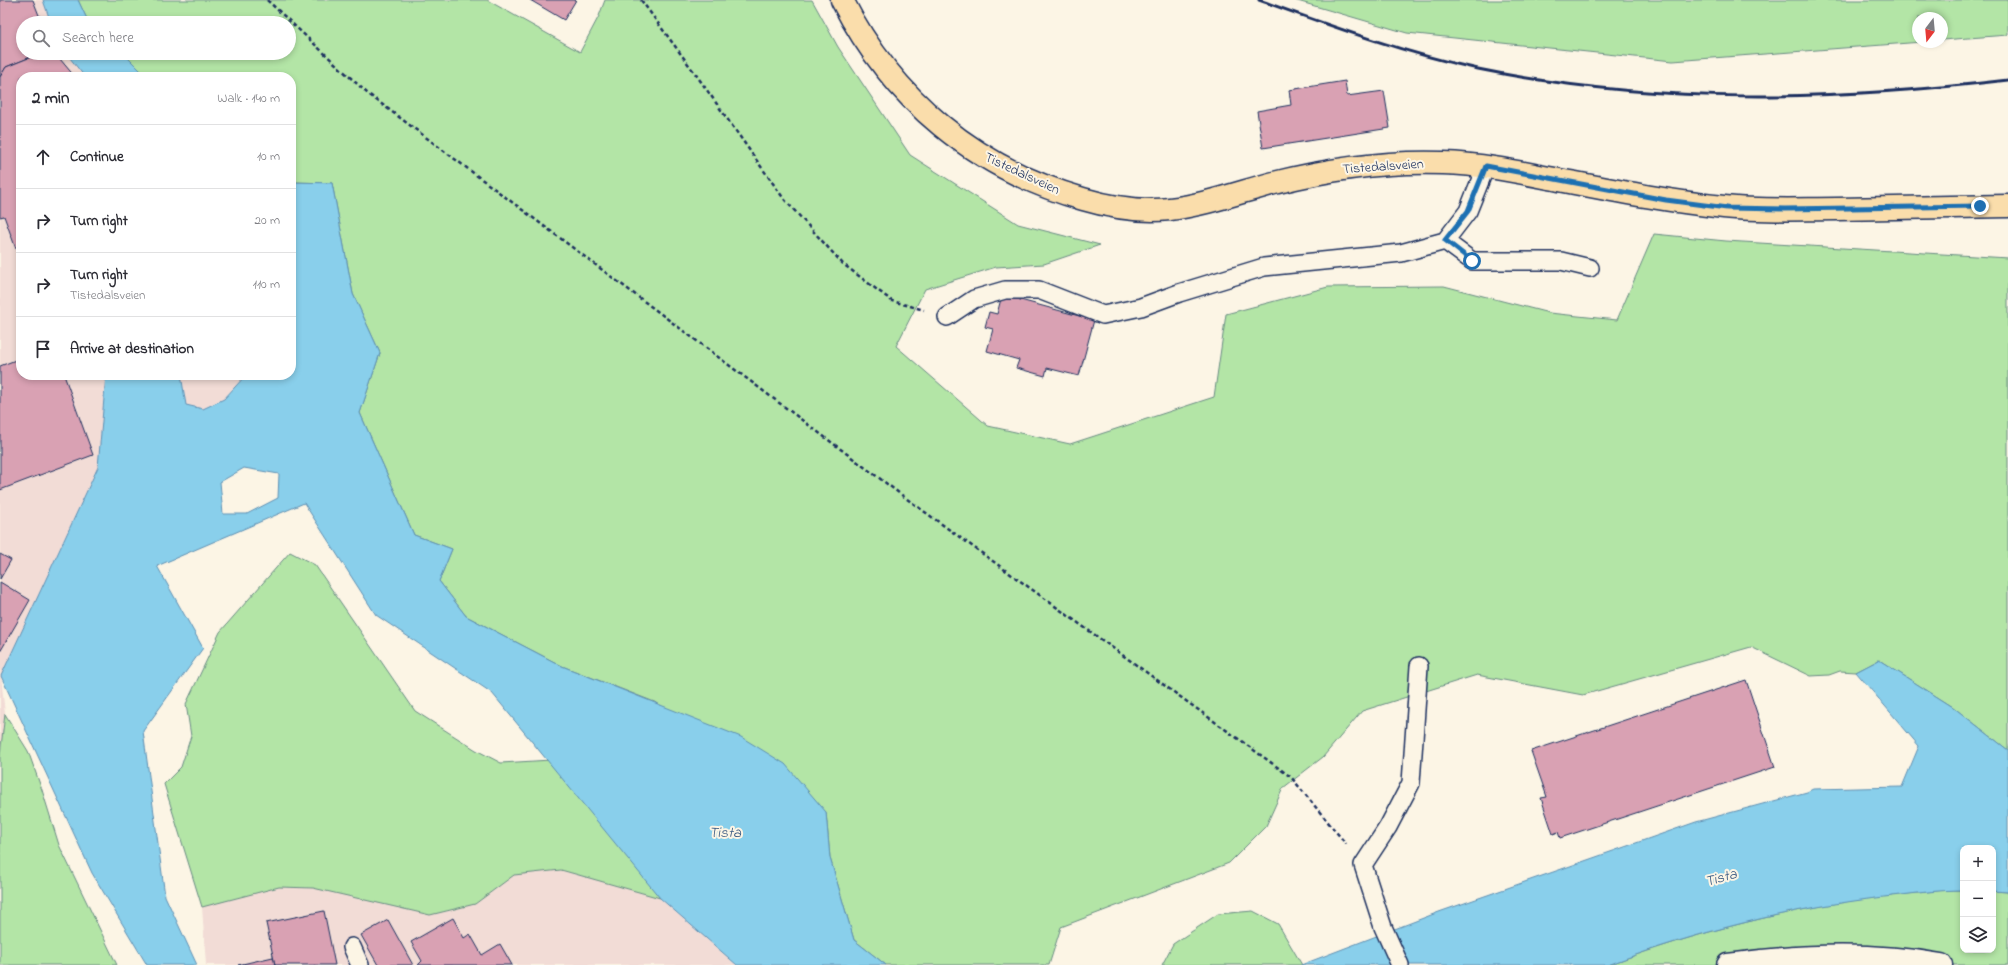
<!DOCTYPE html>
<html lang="en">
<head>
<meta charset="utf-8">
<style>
  :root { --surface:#fff; --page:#f7f7f7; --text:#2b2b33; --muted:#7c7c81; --line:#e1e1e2 }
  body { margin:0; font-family:"Indie Flower",sans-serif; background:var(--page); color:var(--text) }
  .controls { position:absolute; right:12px; bottom:12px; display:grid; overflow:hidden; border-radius:8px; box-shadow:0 2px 6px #0003 }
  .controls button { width:36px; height:36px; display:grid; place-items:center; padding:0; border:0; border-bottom:1px solid var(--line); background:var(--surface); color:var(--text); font:20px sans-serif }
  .compass { position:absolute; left:1912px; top:12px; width:36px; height:36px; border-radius:50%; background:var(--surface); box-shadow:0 2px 6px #0003; rotate:196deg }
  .stop { position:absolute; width:12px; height:12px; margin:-9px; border:3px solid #1f6fb2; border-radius:50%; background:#fff }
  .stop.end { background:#1f6fb2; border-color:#fff; box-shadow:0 1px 4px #0008 }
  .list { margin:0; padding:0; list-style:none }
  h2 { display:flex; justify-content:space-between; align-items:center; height:52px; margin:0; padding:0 16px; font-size:17px }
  h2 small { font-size:13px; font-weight:400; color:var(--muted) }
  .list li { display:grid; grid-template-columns:26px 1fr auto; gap:12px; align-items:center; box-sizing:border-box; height:64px; padding:0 16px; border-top:1px solid var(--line) }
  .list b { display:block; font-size:15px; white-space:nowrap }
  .list p { margin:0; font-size:13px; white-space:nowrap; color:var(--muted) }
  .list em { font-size:13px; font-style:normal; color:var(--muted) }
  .icon { flex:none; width:22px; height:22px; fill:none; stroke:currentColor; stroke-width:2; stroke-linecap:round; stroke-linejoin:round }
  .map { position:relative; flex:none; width:2008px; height:965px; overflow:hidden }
  .search { position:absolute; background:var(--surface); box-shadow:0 2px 6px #0003; left:16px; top:16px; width:280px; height:44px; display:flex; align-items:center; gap:10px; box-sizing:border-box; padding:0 14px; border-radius:22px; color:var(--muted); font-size:15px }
  .panel { position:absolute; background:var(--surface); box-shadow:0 2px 6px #0003; left:16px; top:72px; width:280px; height:308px; border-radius:16px }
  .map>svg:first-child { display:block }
</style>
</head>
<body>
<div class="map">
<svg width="2008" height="965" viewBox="0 0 2008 965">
  <rect width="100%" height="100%" fill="#fcf5e5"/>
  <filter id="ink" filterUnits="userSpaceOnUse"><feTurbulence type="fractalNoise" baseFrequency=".025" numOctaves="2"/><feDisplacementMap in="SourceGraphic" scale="8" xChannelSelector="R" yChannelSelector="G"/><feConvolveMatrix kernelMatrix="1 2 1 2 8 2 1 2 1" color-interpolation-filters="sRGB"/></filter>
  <g filter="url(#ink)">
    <g fill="#f2dcd6">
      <polygon points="0,0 43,0 51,23 23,23 23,53 66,53 85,77 21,77 21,375 106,375 98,467 1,676 5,714 0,755"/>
      <polygon points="181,375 246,375 224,399 203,409 186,405"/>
      <polygon points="561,870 660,898 737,965 206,965 202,907 279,887 313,888 430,915 475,904 514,875"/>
    </g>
    <g fill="#b3e5a6" stroke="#678a82">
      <polygon points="78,0 487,0 580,52 599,16 605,0 812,0 838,47 910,155 1018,224 1100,245 1044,264 996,267 925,289 896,346 988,426 1070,444 1214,397 1226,314 1328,287 1444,286 1549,313 1617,320 1654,234 1726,241 2008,258 2008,750 1953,707 1879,660 1856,672 1840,671 1829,675 1811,676 1751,647 1583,695 1477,675 1362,711 1323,757 1283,788 1266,826 1229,863 1061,927 1049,965 886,965 854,940 830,858 826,812 657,703 562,666 466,616 439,581 452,549 414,535 360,413 380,353 353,294 332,183 291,182 291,77 147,77 123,53 289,53 289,23 92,23 86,17"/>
      <polygon points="1294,0 2008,0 2008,35 1942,40 1942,18 1918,18 1918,42 1922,42 1673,61 1407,33"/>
      <polygon points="290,552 315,565 415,711 476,750 501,763 551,760 631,846 660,898 561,870 514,875 475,904 430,915 313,888 279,887 202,907 164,784 181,767 191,736 186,704 220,632"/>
      <polygon points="5,714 28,751 42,790 59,845 117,965 0,965 0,755"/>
      <path d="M1945 890H1963V950H1993V891L2008 892V965H1608C1688 935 1773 913 1857 900 1886 896 1916 893 1945 890Z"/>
      <polygon points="1253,911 1278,924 1302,965 1162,965 1173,944 1218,914"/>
    </g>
    <g fill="#89cfeb" stroke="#5d8fb3" fill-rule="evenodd">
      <polygon points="43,0 78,0 86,17 92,23 51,23"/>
      <polygon points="66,53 123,53 147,77 85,77"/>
      <path d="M291 182 332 183 353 294 380 353 360 413 414 535 452 549 439 581 466 616 562 666 741 737 785 764 826 812 830 858 854 940 886 965H737L660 898 492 693 376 615 304 503 157 566 203 648 143 731 165 896 197 965H147L92 873 1 676 98 467 106 375H181L186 405 203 409 224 399 246 375H291ZM244 468 279 474 278 498 247 514H223L220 482Z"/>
      <path d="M1879 660 1953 707 2008 750V892L1993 891V848H1963V890C1937 890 1911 894 1884 897 1791 908 1696 932 1608 965H1301L1439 912 1696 822 1807 792 1813 789 1902 787 1919 746 1856 672Z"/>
    </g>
    <g fill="#d9a1b3" stroke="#1b2f5e">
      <polygon points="0,0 33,0 42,23 23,23 23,53 41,53 6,67 0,77"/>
      <polygon points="530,0 576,0 564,20"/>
      <polygon points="41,53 55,53 75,77 21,77 21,247 16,249 4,216 0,217 0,77 6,67"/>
      <polygon points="1345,81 1347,96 1384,91 1390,128 1263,148 1257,111 1291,105 1289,90"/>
      <polygon points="1002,295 1094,320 1079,376 1047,368 1045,376 1016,368 1019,360 987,351 993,329 985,327 989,312 997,314"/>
      <polygon points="21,358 21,375 64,375 93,455 0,490 0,366"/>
      <polygon points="0,554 11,560 0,579"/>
      <polygon points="0,582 30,600 0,652"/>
      <polygon points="1746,680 1775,767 1560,838 1558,832 1553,834 1541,798 1547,797 1531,751"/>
      <polygon points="324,911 335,965 275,965 266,923"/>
      <polygon points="453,918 464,938 470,934 482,955 500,944 512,965 418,965 422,961 411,942"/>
      <polygon points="388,920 413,965 378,965 361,935"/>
      <polygon points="273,957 275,965 238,965"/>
    </g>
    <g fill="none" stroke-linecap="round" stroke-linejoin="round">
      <defs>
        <g id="service">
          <polyline points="1445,241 1472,261 1561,261 1590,268"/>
          <polyline points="947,317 974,299 1005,290 1039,290 1103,315 1141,307 1179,293 1264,267 1401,253 1445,241 1468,211 1486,166"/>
          <polyline points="352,947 360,965"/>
          <polyline points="1400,965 1383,927 1363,865 1388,827 1411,783 1419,666"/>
        </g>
        <path id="minor" d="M1728 965C1799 955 1871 952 1941 965"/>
        <path id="primary" d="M842 0C892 99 976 169 1083 199 1110 207 1142 212 1170 209 1205 205 1240 192 1274 183 1329 169 1387 161 1443 163 1479 164 1514 171 1549 178 1607 189 1665 201 1724 207 1761 211 1800 209 1837 209 1894 208 1951 207 2008 206"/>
      </defs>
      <use href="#service" stroke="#1b2f5e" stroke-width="20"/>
      <use href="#minor" stroke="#1b2f5e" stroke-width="25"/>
      <use href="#primary" stroke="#1b2f5e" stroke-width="25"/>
      <g stroke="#1b2f5e" stroke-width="2.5" stroke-dasharray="4 3" stroke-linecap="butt">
        <polyline points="267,0 367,93 907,499 1291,777 1346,844"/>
        <polyline points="641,0 697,76 784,199 843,264 892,301 924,310"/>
      </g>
      <use href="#service" stroke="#fcf5e5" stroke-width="17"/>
      <use href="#minor" stroke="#fcf5e5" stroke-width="22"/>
      <use href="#primary" stroke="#faddab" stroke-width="22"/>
      <path stroke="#1b2f5e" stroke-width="3" d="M1259 0C1331 26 1404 53 1478 69 1653 105 1832 101 2008 80"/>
    </g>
  </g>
  <g fill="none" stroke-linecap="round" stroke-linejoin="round" filter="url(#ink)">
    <polyline stroke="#1f6fb2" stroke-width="5" points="1472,261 1445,240 1468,211 1486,166 1666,200 1727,208 1785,209 1980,206"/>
  </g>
  <g text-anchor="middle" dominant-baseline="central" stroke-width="4" stroke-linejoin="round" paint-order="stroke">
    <g font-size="14" fill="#1b2f5e" stroke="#fcf5e5">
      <text transform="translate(1383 167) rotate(-4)">Tistedalsveien</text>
      <text transform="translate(1022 174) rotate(25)">Tistedalsveien</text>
    </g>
    <g font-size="15" font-style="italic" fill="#365781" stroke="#fcf5e5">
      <text x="725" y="833">Tista</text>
      <text transform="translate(1721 878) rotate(-16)">Tista</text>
    </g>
  </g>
</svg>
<div class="controls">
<button>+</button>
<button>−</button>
<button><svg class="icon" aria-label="layers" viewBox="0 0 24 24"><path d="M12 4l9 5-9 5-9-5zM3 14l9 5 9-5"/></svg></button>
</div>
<svg class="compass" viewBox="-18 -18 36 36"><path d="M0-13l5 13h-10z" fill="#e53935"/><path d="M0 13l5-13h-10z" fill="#7c7c81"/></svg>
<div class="stop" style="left:1472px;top:261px"></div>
<div class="stop end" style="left:1980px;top:206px"></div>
<div class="search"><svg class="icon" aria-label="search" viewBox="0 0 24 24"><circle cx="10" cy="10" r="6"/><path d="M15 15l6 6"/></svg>Search here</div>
<section class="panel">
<h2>2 min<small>Walk · 140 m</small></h2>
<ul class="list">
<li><svg class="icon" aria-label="ahead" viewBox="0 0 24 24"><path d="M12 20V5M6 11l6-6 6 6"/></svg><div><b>Continue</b></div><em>10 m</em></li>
<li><svg class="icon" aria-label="right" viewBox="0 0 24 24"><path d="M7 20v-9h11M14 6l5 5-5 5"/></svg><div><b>Turn right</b></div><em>20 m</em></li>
<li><svg class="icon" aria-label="right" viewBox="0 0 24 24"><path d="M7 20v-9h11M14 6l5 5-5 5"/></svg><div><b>Turn right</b><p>Tistedalsveien</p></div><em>110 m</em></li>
<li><svg class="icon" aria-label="arrive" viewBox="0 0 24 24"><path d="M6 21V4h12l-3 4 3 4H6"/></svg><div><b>Arrive at destination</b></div></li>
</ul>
</section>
</div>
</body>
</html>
